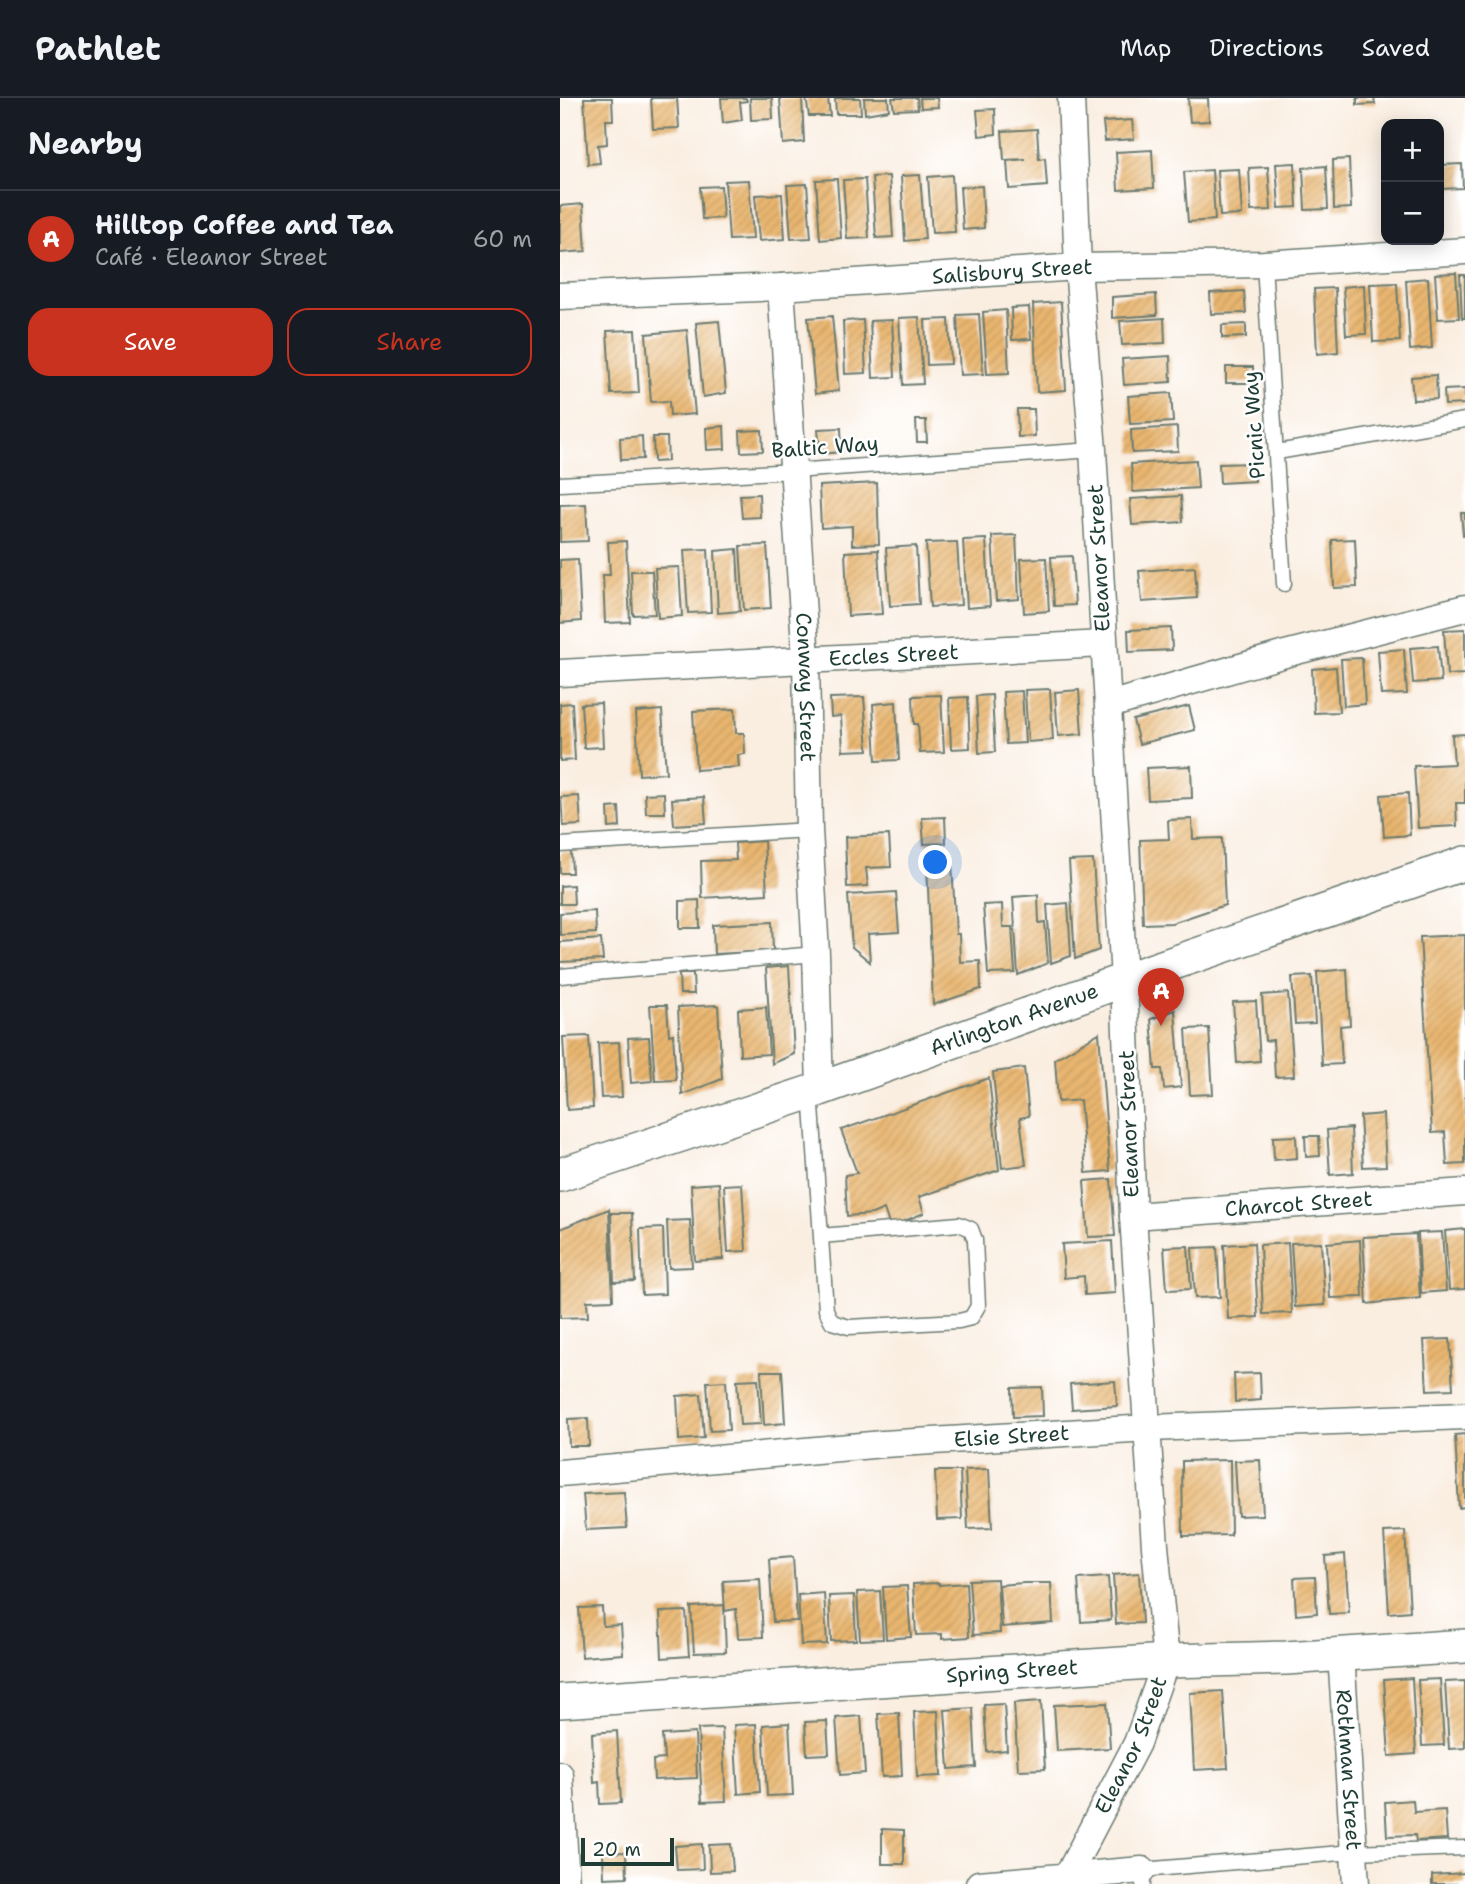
<!DOCTYPE html>
<html lang="en">
<head>
<meta charset="utf-8">
<style>
  :root { --surface:#171b24; --page:#242831; --text:#f1f3f6; --muted:#9ea1a6; --line:#363941; --accent:#c8321e }
  body { margin:0; font-family:"Shantell Sans",sans-serif; background:var(--page); color:var(--text) }
  .controls { position:absolute; right:21px; top:21px; display:grid; overflow:hidden; border-radius:14px; box-shadow:0 4px 18px #0003 }
  .controls button { width:63px; height:63px; display:grid; place-items:center; padding:0; border:0; border-bottom:2px solid var(--line); background:var(--surface); color:var(--text); font:35px sans-serif }
  .scale { position:absolute; left:21px; bottom:18px; width:93px; box-sizing:border-box; padding-left:7px; border:4px solid #1f3d34; border-top:0; font-size:19px; line-height:24px; white-space:nowrap; color:#1f3d34; -webkit-text-stroke:5px #fff; paint-order:stroke }
  .you { position:absolute; left:376px; top:765px; width:24px; height:24px; margin:-18px; border:5px solid #fff; border-radius:50%; background:#1a73e8; box-shadow:0 0 0 10px #1a73e833 }
  .badge { display:grid; place-items:center; width:46px; height:46px; border-radius:50%; background:var(--accent); color:#fff; font-size:23px; font-weight:700 }
  .pin { position:absolute; translate:-50% -58px; filter:drop-shadow(0 2px 4px #0008) }
  .pin::after { content:''; position:absolute; top:37px; width:24px; height:21px; background:inherit; clip-path:polygon(0 0,100% 0,50% 100%) }
  .list { margin:0; padding:0; list-style:none }
  h2 { display:flex; justify-content:space-between; align-items:center; height:91px; margin:0; padding:0 28px; font-size:30px }
  h2 small { font-size:23px; font-weight:400; color:var(--muted) }
  .list li { display:grid; grid-template-columns:46px 1fr auto; gap:21px; align-items:center; box-sizing:border-box; height:98px; padding:0 28px; border-top:2px solid var(--line) }
  .list b { display:block; font-size:26px; white-space:nowrap }
  .list p { margin:0; font-size:23px; white-space:nowrap; color:var(--muted) }
  .list em { font-size:23px; font-style:normal; color:var(--muted) }
  .actions { display:flex; gap:14px; padding:21px 28px }
  .actions a { flex:1; padding:16px 0; border:2px solid var(--accent); border-radius:21px; text-align:center; font-size:24px; color:var(--accent) }
  .actions .main { background:var(--accent); color:#fff }
  .map { position:relative; flex:none; width:905px; height:1786px; overflow:hidden }
  header { display:flex; align-items:center; gap:42px; box-sizing:border-box; height:98px; padding:0 35px; background:var(--surface); border-bottom:2px solid var(--line) }
  header strong { font-size:33px }
  nav { display:flex; gap:38px; margin-inline-start:auto; font-size:24px }
  main { display:flex }
  aside { flex:1; background:var(--surface) }
  .map>svg:first-child { display:block }
</style>
</head>
<body>
<header>
<strong>Pathlet</strong>
<nav><a>Map</a><a>Directions</a><a>Saved</a></nav>
</header>
<main>
<aside>
<h2>Nearby<small></small></h2>
<ul class="list">
<li><span class="badge">A</span><div><b>Hilltop Coffee and Tea</b><p>Café · Eleanor Street</p></div><em>60 m</em></li>
</ul>
<div class="actions"><a class="main">Save</a><a>Share</a></div>
</aside>
<div class="map">
<svg width="905" height="1786" viewBox="0 0 905 1786">
  <defs>
    <pattern id="building-hatch" width="6" height="6" patternUnits="userSpaceOnUse" patternTransform="scale(1.75)"><rect width="6" height="6" fill="#e9b66f"/><path d="M-1 1l2-2M0 6l6-6M5 7l2-2" fill="none" stroke="#c79d61"/></pattern>
  </defs>
  <rect width="100%" height="100%" fill="#fff"/>
  <filter id="ink" filterUnits="userSpaceOnUse"><feTurbulence type="fractalNoise" baseFrequency=".0143" numOctaves="2"/><feDisplacementMap in="SourceGraphic" scale="14" xChannelSelector="R" yChannelSelector="G"/><feConvolveMatrix kernelMatrix="1 2 1 2 8 2 1 2 1" color-interpolation-filters="sRGB"/></filter>
  <filter id="wash" filterUnits="userSpaceOnUse"><feTurbulence type="fractalNoise" baseFrequency=".00686" numOctaves="4" result="noise"/><feDisplacementMap in="SourceGraphic" scale="28" xChannelSelector="R" yChannelSelector="G"/><feGaussianBlur stdDeviation="1.57" result="paint"/><feColorMatrix in="noise" values="0 0 0 0 0 0 0 0 0 0 0 0 0 0 0 0 0 1.4 0 .05"/><feComposite in="paint" operator="in"/></filter>
  <g filter="url(#wash)">
    <rect width="100%" height="100%" fill="#faeee1"/>
    <g id="blocks">
      <g fill="url(#building-hatch)">
        <polygon points="24,0 52,0 53,22 46,22 47,46 38,47 40,65 28,66"/>
        <polygon points="91,0 117,0 119,30 93,31"/>
        <polygon points="161,0 186,0 187,3 180,4 182,22 163,25"/>
        <polygon points="190,0 212,0 213,21 191,22"/>
        <polygon points="220,0 242,0 244,44 223,46"/>
        <polygon points="246,0 268,0 270,18 249,18"/>
        <polygon points="275,0 300,0 301,16 276,16"/>
        <polygon points="304,0 328,0 329,12 305,16"/>
        <polygon points="332,0 357,0 358,11 334,12"/>
        <polygon points="360,0 377,0 378,9 361,10"/>
        <polygon points="628,0 648,0 649,23 630,24"/>
        <polygon points="797,0 814,0 815,6 797,7"/>
        <polygon points="435,11 436,36 419,38 417,12"/>
        <polygon points="572,22 574,41 545,43 543,24"/>
        <polygon points="477,31 479,61 485,60 487,88 449,91 447,63 466,61 444,62 442,33"/>
        <polygon points="592,52 594,90 558,92 556,54"/>
        <polygon points="789,61 791,110 774,111 773,62"/>
        <polygon points="735,65 737,109 719,110 716,66"/>
        <polygon points="902,66 903,90 879,91 879,67"/>
        <polygon points="766,68 768,111 745,112 743,70"/>
        <polygon points="708,69 711,112 691,113 689,70"/>
        <polygon points="679,71 682,117 660,118 657,72"/>
        <polygon points="652,72 655,122 628,124 624,74"/>
        <polygon points="360,77 365,141 345,143 341,78"/>
        <polygon points="392,77 395,134 372,135 368,79"/>
        <polygon points="329,78 333,139 316,140 312,79"/>
        <polygon points="277,81 281,140 260,142 256,82"/>
        <polygon points="305,81 309,140 287,141 283,82"/>
        <polygon points="189,82 193,141 169,142 165,83"/>
        <polygon points="247,86 251,140 231,141 227,87"/>
        <polygon points="161,88 163,120 142,121 140,89"/>
        <polygon points="422,88 424,130 403,132 400,89"/>
        <polygon points="222,96 225,141 199,143 195,97"/>
        <polygon points="23,106 26,153 0,155 0,108"/>
        <polygon points="896,175 899,220 878,221 875,176"/>
        <polygon points="900,177 905,177 905,220 902,220"/>
        <polygon points="868,180 872,250 850,252 846,182"/>
        <polygon points="837,185 840,243 813,244 810,186"/>
        <polygon points="804,187 806,236 786,237 783,189"/>
        <polygon points="775,190 778,254 757,256 754,191"/>
        <polygon points="684,193 686,215 651,216 650,195"/>
        <polygon points="596,196 597,217 552,220 552,199"/>
        <polygon points="501,204 506,292 477,294 473,206"/>
        <polygon points="469,209 471,241 452,242 451,210"/>
        <polygon points="446,212 449,275 427,276 423,214"/>
        <polygon points="419,216 423,276 400,277 397,217"/>
        <polygon points="272,218 279,293 255,296 248,220"/>
        <polygon points="359,219 363,286 343,287 339,220"/>
        <polygon points="604,220 605,245 562,247 560,223"/>
        <polygon points="389,221 391,266 367,267 365,222"/>
        <polygon points="303,222 306,275 285,276 283,223"/>
        <polygon points="332,222 335,279 313,280 310,223"/>
        <polygon points="159,223 166,295 143,299 136,225"/>
        <polygon points="686,226 686,239 662,240 662,227"/>
        <polygon points="75,232 79,295 51,296 47,233"/>
        <polygon points="127,232 135,316 110,318 109,303 91,304 86,236"/>
        <polygon points="610,258 611,284 564,287 562,261"/>
        <rect x="666" y="269" width="27" height="16"/>
        <polygon points="876,277 877,301 853,302 851,279"/>
        <polygon points="905,291 905,306 885,307 884,292"/>
        <polygon points="611,295 613,324 570,326 568,298"/>
        <polygon points="457,311 474,311 475,338 458,339"/>
        <polygon points="356,322 366,322 367,344 357,344"/>
        <polygon points="164,328 165,351 147,352 146,330"/>
        <polygon points="617,329 618,353 572,355 571,332"/>
        <polygon points="281,330 282,354 260,356 258,331"/>
        <polygon points="202,332 203,353 181,354 180,333"/>
        <polygon points="82,338 83,361 61,362 60,340"/>
        <polygon points="93,339 107,339 108,363 94,364"/>
        <polygon points="636,362 638,390 573,394 571,366"/>
        <polygon points="694,365 695,383 660,385 659,366"/>
        <polygon points="317,385 319,446 292,447 292,428 261,430 259,388"/>
        <polygon points="199,396 200,419 182,420 180,397"/>
        <polygon points="621,398 623,424 572,427 570,401"/>
        <polygon points="26,406 28,443 0,444 0,407"/>
        <polygon points="901,415 905,415 905,437 903,437"/>
        <polygon points="456,437 459,501 436,503 432,438"/>
        <polygon points="426,441 430,508 407,510 403,442"/>
        <polygon points="795,441 797,489 774,490 772,442"/>
        <polygon points="66,443 70,524 45,525 43,477 50,477 48,444"/>
        <polygon points="397,444 401,507 370,509 366,445"/>
        <polygon points="207,447 211,510 184,512 180,448"/>
        <polygon points="356,448 359,506 330,508 326,450"/>
        <polygon points="148,451 151,514 128,515 124,452"/>
        <polygon points="177,451 180,513 158,515 155,453"/>
        <polygon points="318,452 322,516 288,518 285,454"/>
        <polygon points="512,458 515,507 494,508 491,459"/>
        <polygon points="486,460 489,513 464,515 461,461"/>
        <polygon points="18,461 21,523 0,525 0,462"/>
        <polygon points="119,469 122,518 98,520 95,470"/>
        <polygon points="635,469 637,500 582,504 579,473"/>
        <polygon points="71,473 92,473 95,516 73,517"/>
        <polygon points="611,530 612,552 569,554 568,532"/>
        <polygon points="905,531 905,576 887,577 884,532"/>
        <polygon points="878,548 881,583 853,585 850,550"/>
        <polygon points="844,551 847,596 821,597 818,553"/>
        <polygon points="802,560 805,606 784,608 781,561"/>
        <polygon points="776,569 779,614 754,615 752,571"/>
        <polygon points="490,591 493,642 468,644 465,592"/>
        <polygon points="519,592 522,636 498,638 495,594"/>
        <polygon points="462,593 465,645 446,646 443,594"/>
        <polygon points="381,597 384,654 360,655 358,626 354,626 353,598"/>
        <polygon points="432,597 435,654 419,655 416,598"/>
        <polygon points="304,599 308,652 283,653 281,618 271,619 270,600"/>
        <polygon points="408,599 410,650 391,651 389,600"/>
        <polygon points="336,604 339,662 316,663 313,606"/>
        <polygon points="12,605 15,662 0,663 0,606"/>
        <polygon points="41,605 43,649 24,650 21,606"/>
        <polygon points="629,608 635,632 579,646 573,622"/>
        <polygon points="175,611 176,635 184,635 185,656 178,657 179,669 136,672 133,613"/>
        <polygon points="102,612 106,675 79,677 76,614"/>
        <polygon points="905,636 905,705 896,705 897,728 858,730 854,668 894,666 892,637"/>
        <polygon points="631,668 632,700 588,702 586,670"/>
        <polygon points="104,695 105,715 86,715 85,696"/>
        <polygon points="848,695 850,737 824,739 821,697"/>
        <polygon points="19,698 21,727 3,728 1,699"/>
        <polygon points="144,699 146,725 114,727 112,701"/>
        <polygon points="59,709 60,729 49,730 48,710"/>
        <polygon points="385,719 386,745 364,746 362,720"/>
        <polygon points="632,721 633,741 662,740 665,807 612,825 583,826 580,742 609,741 608,722"/>
        <polygon points="329,737 331,769 306,770 308,788 287,789 285,739"/>
        <polygon points="204,743 207,796 142,800 141,763 176,762 175,745"/>
        <polygon points="0,754 11,754 12,775 0,775"/>
        <polygon points="533,762 539,852 515,861 509,763"/>
        <polygon points="392,765 396,836 399,836 400,864 420,863 421,891 373,907 367,766"/>
        <polygon points="13,787 14,806 0,806 0,788"/>
        <polygon points="336,794 339,834 308,836 310,864 292,849 288,797"/>
        <polygon points="478,797 479,825 485,824 488,865 458,877 453,799"/>
        <polygon points="139,802 140,830 120,830 120,803"/>
        <polygon points="508,805 511,858 491,865 487,807"/>
        <polygon points="442,806 443,829 452,829 455,875 428,876 423,807"/>
        <polygon points="35,813 36,835 0,837 0,815"/>
        <polygon points="212,824 213,853 154,856 153,827"/>
        <polygon points="905,837 905,1066 887,1067 885,1034 872,1035 860,839"/>
        <polygon points="41,841 43,862 0,864 0,844"/>
        <polygon points="229,868 234,956 212,966 206,870"/>
        <polygon points="787,871 790,927 780,928 782,966 762,967 757,874"/>
        <polygon points="119,876 133,876 134,896 120,896"/>
        <polygon points="752,878 755,925 735,926 732,879"/>
        <polygon points="728,895 734,978 715,979 713,942 705,943 702,897"/>
        <polygon points="696,903 700,963 677,965 673,904"/>
        <polygon points="90,907 107,907 109,937 113,936 116,982 95,983"/>
        <polygon points="158,907 162,981 122,997 118,909"/>
        <polygon points="206,909 209,956 180,958 178,911"/>
        <polygon points="615,912 621,989 604,991 602,971 595,971 591,921"/>
        <polygon points="649,930 653,996 630,997 626,931"/>
        <polygon points="539,935 550,1073 526,1075 520,1002 498,1004 495,961"/>
        <polygon points="29,938 33,1010 7,1012 3,939"/>
        <polygon points="89,939 92,983 71,985 68,940"/>
        <polygon points="59,944 62,999 41,1000 38,945"/>
        <polygon points="464,970 469,1018 460,1020 466,1067 442,1070 433,974"/>
        <polygon points="429,980 439,1072 359,1099 364,1115 330,1129 324,1111 312,1116 287,1118 285,1077 297,1075 281,1032"/>
        <polygon points="823,1016 826,1068 803,1069 800,1018"/>
        <polygon points="791,1030 793,1075 770,1077 767,1032"/>
        <polygon points="736,1038 737,1060 714,1062 713,1039"/>
        <polygon points="745,1038 759,1038 760,1058 746,1059"/>
        <polygon points="551,1081 555,1138 528,1139 524,1083"/>
        <polygon points="159,1085 163,1161 135,1163 131,1087"/>
        <polygon points="182,1086 186,1153 168,1154 164,1087"/>
        <polygon points="49,1111 53,1202 27,1203 28,1219 0,1220 0,1131"/>
        <polygon points="51,1115 72,1115 75,1183 54,1184"/>
        <polygon points="130,1122 132,1169 109,1170 107,1123"/>
        <polygon points="103,1130 105,1196 82,1197 80,1131"/>
        <polygon points="905,1131 905,1191 889,1192 885,1133"/>
        <polygon points="882,1134 886,1193 861,1195 858,1135"/>
        <polygon points="856,1136 860,1200 807,1206 803,1139"/>
        <polygon points="800,1142 803,1199 770,1200 767,1145"/>
        <polygon points="552,1143 555,1195 525,1197 524,1178 504,1180 502,1146"/>
        <polygon points="761,1144 765,1207 735,1209 731,1145"/>
        <polygon points="694,1145 698,1219 668,1221 664,1147"/>
        <polygon points="728,1145 732,1215 703,1216 700,1147"/>
        <polygon points="628,1148 631,1191 607,1192 604,1149"/>
        <polygon points="657,1149 660,1199 635,1200 632,1150"/>
        <polygon points="890,1241 893,1291 867,1292 864,1242"/>
        <polygon points="201,1273 222,1273 225,1325 204,1327"/>
        <polygon points="700,1275 701,1302 675,1304 674,1276"/>
        <polygon points="198,1281 201,1326 180,1327 177,1282"/>
        <polygon points="166,1283 169,1332 150,1333 147,1284"/>
        <polygon points="555,1283 557,1308 512,1311 510,1286"/>
        <polygon points="482,1289 483,1318 453,1319 452,1290"/>
        <polygon points="141,1296 144,1340 119,1342 117,1298"/>
        <polygon points="28,1320 29,1348 9,1348 8,1321"/>
        <polygon points="905,1336 905,1409 899,1410 895,1337"/>
        <polygon points="670,1362 671,1437 623,1438 622,1363"/>
        <polygon points="700,1362 703,1417 678,1418 675,1363"/>
        <polygon points="429,1371 432,1430 408,1431 405,1372"/>
        <polygon points="375,1373 400,1373 402,1421 377,1422"/>
        <polygon points="64,1394 67,1430 26,1432 23,1396"/>
        <polygon points="845,1433 850,1513 829,1515 824,1434"/>
        <polygon points="785,1456 789,1515 769,1516 765,1458"/>
        <polygon points="233,1459 237,1523 213,1524 209,1461"/>
        <polygon points="579,1475 582,1525 556,1526 553,1477"/>
        <polygon points="548,1479 551,1522 521,1524 518,1481"/>
        <polygon points="755,1479 757,1515 736,1517 734,1480"/>
        <polygon points="200,1481 203,1539 178,1540 176,1511 165,1513 163,1483"/>
        <polygon points="437,1481 440,1535 413,1537 409,1482"/>
        <polygon points="379,1485 379,1487 406,1485 409,1539 382,1541 382,1536 356,1537 353,1486"/>
        <polygon points="464,1485 491,1485 493,1525 442,1529 439,1487"/>
        <polygon points="347,1488 351,1539 326,1541 323,1489"/>
        <polygon points="320,1493 323,1541 300,1542 297,1494"/>
        <polygon points="264,1495 267,1546 241,1547 238,1497"/>
        <polygon points="294,1497 296,1542 271,1543 269,1498"/>
        <polygon points="164,1507 166,1554 134,1555 131,1509"/>
        <polygon points="42,1509 43,1528 61,1527 63,1556 22,1559 19,1510"/>
        <polygon points="126,1513 129,1558 102,1560 100,1514"/>
        <polygon points="852,1580 856,1656 829,1658 824,1582"/>
        <polygon points="880,1581 884,1647 862,1648 858,1582"/>
        <polygon points="905,1583 905,1650 889,1651 885,1584"/>
        <polygon points="663,1593 668,1670 634,1672 630,1595"/>
        <polygon points="481,1603 485,1671 458,1672 454,1605"/>
        <polygon points="547,1605 550,1650 497,1653 494,1607"/>
        <polygon points="444,1606 447,1652 427,1654 424,1607"/>
        <polygon points="413,1610 416,1669 389,1671 385,1612"/>
        <polygon points="378,1613 381,1678 357,1679 354,1614"/>
        <polygon points="339,1615 342,1678 322,1679 318,1616"/>
        <polygon points="301,1618 305,1675 280,1677 276,1620"/>
        <polygon points="267,1623 269,1656 247,1657 245,1624"/>
        <polygon points="229,1625 233,1697 207,1698 203,1627"/>
        <polygon points="196,1626 200,1694 178,1696 174,1627"/>
        <polygon points="162,1630 166,1703 142,1704 138,1631"/>
        <polygon points="57,1633 61,1705 40,1706 39,1684 34,1685 32,1635"/>
        <polygon points="135,1635 137,1680 94,1682 93,1662 104,1661 102,1637"/>
        <polygon points="853,1702 854,1714 885,1712 887,1741 856,1743 855,1737 827,1738 825,1704"/>
        <polygon points="322,1731 344,1732 344,1766 322,1766"/>
        <polygon points="142,1746 143,1771 117,1772 115,1748"/>
        <polygon points="171,1746 173,1773 150,1774 149,1747"/>
        <polygon points="66,1754 67,1779 44,1780 43,1755"/>
        <polygon points="905,1775 905,1786 872,1786 872,1777"/>
      </g>
    </g>
  </g>
  <g filter="url(#ink)">
    <use href="#blocks" fill-opacity="0" stroke="#6c7b71" stroke-width="2"/>
    <g fill="none" stroke-linecap="round" stroke-linejoin="round">
      <defs>
        <g id="service">
          <polyline points="704,166 724,486"/>
          <polyline points="717,354 905,322"/>
          <polyline points="0,386 233,373 533,352"/>
          <polyline points="0,747 249,732"/>
          <polyline points="0,878 256,856"/>
          <polyline points="251,994 266,1212 272,1224 289,1229 399,1223 411,1220 418,1208 415,1142 411,1131 399,1126 261,1138"/>
          <polyline points="583,1786 582,1772 793,1754 905,1750"/>
        </g>
        <g id="minor">
          <path id="s1" d="M221 189 246 561 249 732 256 856 260 991"/>
          <path id="s2" d="M0 198 221 189 518 169 704 166 905 153"/>
          <path id="s3" d="M0 575 543 546"/>
          <polyline points="549,607 725,556 905,510"/>
          <path id="s4" d="M573 1118 905 1094"/>
          <path id="s5" d="M0 1375 323 1346 589 1330 905 1318"/>
          <path id="s6" d="M781 1556 796 1786"/>
          <polyline points="0,1677 6,1786"/>
          <path id="s7" d="M507 1779 577 1645 606 1563 595 1448 573 1118 564 882 533 352 518 169 511 0"/>
          <polyline points="419,1786 582,1772"/>
        </g>
        <g id="tertiary">
          <path id="s8" d="M0 1077 260 991 564 882 905 765"/>
          <path id="s9" d="M0 1603 606 1563 726 1560 905 1548"/>
        </g>
      </defs>
      <use href="#service" stroke="#6c7b71" stroke-width="17"/>
      <use href="#minor" stroke="#6c7b71" stroke-width="29"/>
      <use href="#tertiary" stroke="#6c7b71" stroke-width="36"/>
      <use href="#service" stroke="#fff" stroke-width="14"/>
      <use href="#minor" stroke="#fff" stroke-width="26"/>
      <use href="#tertiary" stroke="#fff" stroke-width="33"/>
    </g>
  </g>
  <g text-anchor="middle" dominant-baseline="central" stroke-width="5" stroke-linejoin="round" paint-order="stroke">
    <g font-size="21" fill="#1f3d34" stroke="#fff">
      <text stroke="none"><textPath href="#s2" startOffset="453">Salisbury Street</textPath></text>
      <text transform="translate(694 327) rotate(-94)">Picnic Way</text>
      <text transform="translate(265 349) rotate(-4)">Baltic Way</text>
      <text transform="translate(539 460) rotate(-93)">Eleanor Street</text>
      <text stroke="none"><textPath href="#s3" startOffset="334">Eccles Street</textPath></text>
      <text stroke="none"><textPath href="#s1" startOffset="401">Conway Street</textPath></text>
      <text stroke="none"><textPath href="#s8" startOffset="480">Arlington Avenue</textPath></text>
      <text transform="translate(569 1026) rotate(-92)">Eleanor Street</text>
      <text stroke="none"><textPath href="#s4" startOffset="166">Charcot Street</textPath></text>
      <text stroke="none"><textPath href="#s5" startOffset="453">Elsie Street</textPath></text>
      <text stroke="none"><textPath href="#s9" startOffset="453">Spring Street</textPath></text>
      <text stroke="none"><textPath href="#s7" startOffset="147">Eleanor Street</textPath></text>
      <text stroke="none"><textPath href="#s6" startOffset="116">Rothman Street</textPath></text>
    </g>
  </g>
</svg>
<div class="controls">
<button>+</button>
<button>−</button>
</div>
<div class="scale">20 m</div>
<div class="you"></div>
<div class="pin badge" style="left:601px;top:928px">A</div>
</div>
</main>
</body>
</html>
